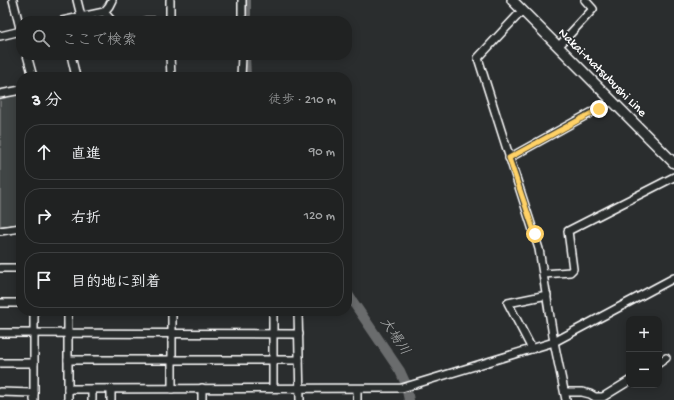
<!DOCTYPE html>
<html lang="ja">
<head>
<meta charset="utf-8">
<style>
  :root { --surface:#202222; --page:#282a2a; --text:#f1f3f6; --muted:#a2a4a5; --line:#3d3f40 }
  body { margin:0; font-family:"Gochi Hand","Klee One",sans-serif; background:var(--page); color:var(--text) }
  .controls { position:absolute; right:12px; bottom:12px; display:grid; overflow:hidden; border-radius:8px; box-shadow:0 2px 10px #0003 }
  .controls button { width:36px; height:36px; display:grid; place-items:center; padding:0; border:0; border-bottom:1px solid var(--line); background:var(--surface); color:var(--text); font:20px sans-serif }
  .stop { position:absolute; width:12px; height:12px; margin:-9px; border:3px solid #ffd166; border-radius:50%; background:#fff }
  .stop.end { background:#ffd166; border-color:#fff; box-shadow:0 1px 4px #0008 }
  .list { margin:0; padding:0; list-style:none }
  h2 { display:flex; justify-content:space-between; align-items:center; height:52px; margin:0; padding:0 16px; font-size:17px }
  h2 small { font-size:13px; font-weight:400; color:var(--muted) }
  .list li { display:grid; grid-template-columns:26px 1fr auto; gap:12px; align-items:center; box-sizing:border-box; height:56px; margin:0 8px 8px; padding:0 8px; border:1px solid var(--line); border-radius:16px }
  .list b { display:block; font-size:15px; white-space:nowrap }
  .list em { font-size:13px; font-style:normal; color:var(--muted) }
  .icon { flex:none; width:22px; height:22px; fill:none; stroke:currentColor; stroke-width:2; stroke-linecap:round; stroke-linejoin:round }
  .map { position:relative; flex:none; width:674px; height:400px; overflow:hidden }
  .search { position:absolute; background:var(--surface); box-shadow:0 2px 10px #0003; left:16px; top:16px; width:336px; height:44px; display:flex; align-items:center; gap:10px; box-sizing:border-box; padding:0 14px; border-radius:16px; color:var(--muted); font-size:15px }
  .panel { position:absolute; background:var(--surface); box-shadow:0 2px 10px #0003; left:16px; top:72px; width:336px; height:244px; border-radius:16px }
  .map>svg:first-child { display:block }
</style>
</head>
<body>
<div class="map">
<svg width="674" height="400" viewBox="0 0 674 400">
  <rect width="100%" height="100%" fill="#2a2d2e"/>
  <filter id="ink" filterUnits="userSpaceOnUse"><feTurbulence type="fractalNoise" baseFrequency=".025" numOctaves="2"/><feDisplacementMap in="SourceGraphic" scale="8" xChannelSelector="R" yChannelSelector="G"/><feConvolveMatrix kernelMatrix="1 2 1 2 8 2 1 2 1" color-interpolation-filters="sRGB"/></filter>
  <g filter="url(#ink)">
    <polygon fill="#414445" stroke="#a0a2a2" points="21,92 21,224 0,226 0,97"/>
    <g fill="none" stroke-linecap="round" stroke-linejoin="round">
      <g stroke="#6a6c6d" stroke-width="10">
        <polyline points="246,21 246,0"/>
        <polyline points="245,55 246,77"/>
        <polyline points="347,293 400,371 405,382 409,400"/>
      </g>
      <defs>
        <g id="minor">
          <polyline points="13,0 21,32"/>
          <polyline points="77,0 81,16"/>
          <polyline points="170,0 170,21"/>
          <polyline points="242,0 242,21"/>
          <polyline points="104,12 112,21"/>
          <polyline points="524,12 518,15 478,58 512,165 539,249 554,342 566,400"/>
          <polyline points="62,21 104,12 109,6 112,0"/>
          <polyline points="146,21 242,21"/>
          <polyline points="0,36 21,31"/>
          <polyline points="558,47 593,9 585,0"/>
          <polyline points="27,55 33,77"/>
          <polyline points="71,55 76,77"/>
          <polyline points="170,55 171,77"/>
          <polyline points="241,77 242,55"/>
          <polyline points="0,94 21,90"/>
          <polyline points="509,158 612,101"/>
          <polyline points="0,231 21,228"/>
          <polyline points="0,268 21,268"/>
          <polyline points="544,274 570,272 573,269 568,231 674,177"/>
          <polyline points="0,303 21,303"/>
          <polyline points="68,311 68,400"/>
          <polyline points="298,311 300,400"/>
          <polyline points="0,333 299,334"/>
          <polyline points="532,349 508,303 547,295"/>
          <polyline points="68,360 299,360"/>
          <polyline points="0,363 34,363"/>
          <polyline points="659,363 666,358"/>
          <polyline points="202,388 202,400"/>
          <polyline points="273,388 273,311"/>
          <polyline points="68,389 402,388 554,342 674,278"/>
          <polyline points="92,389 92,400"/>
          <polyline points="172,389 172,311"/>
          <polyline points="0,392 34,393"/>
          <polyline points="565,392 582,392 590,394 595,397 603,397 629,381"/>
          <polyline points="34,400 34,311"/>
          <polyline points="111,400 111,389"/>
          <polyline points="357,400 357,389"/>
        </g>
        <polyline id="major" points="512,0 674,163"/>
      </defs>
      <use href="#minor" stroke="#fff" stroke-width="10"/>
      <use href="#major" stroke="#fff" stroke-width="12"/>
      <use href="#minor" stroke="#2a2d2e" stroke-width="7"/>
      <use href="#major" stroke="#2a2d2e" stroke-width="9"/>
    </g>
  </g>
  <g fill="none" stroke-linecap="round" stroke-linejoin="round" filter="url(#ink)">
    <polyline stroke="#ffd166" stroke-width="5" points="535,234 509,158 599,109"/>
  </g>
  <g text-anchor="middle" dominant-baseline="central" stroke-width="3.5" stroke-linejoin="round" paint-order="stroke">
    <g font-size="13" fill="#fff" stroke="#2a2d2e">
      <text transform="translate(602 73) rotate(45)">Nakai-Matsubushi Line</text>
    </g>
    <g font-size="14" font-style="italic" fill="#b4b6b6" stroke="#2a2d2e">
      <text transform="translate(394 337) rotate(56)">大場川</text>
    </g>
  </g>
</svg>
<div class="controls">
<button>+</button>
<button>−</button>
</div>
<div class="stop" style="left:535px;top:234px"></div>
<div class="stop end" style="left:599px;top:109px"></div>
<div class="search"><svg class="icon" aria-label="search" viewBox="0 0 24 24"><circle cx="10" cy="10" r="6"/><path d="M15 15l6 6"/></svg>ここで検索</div>
<section class="panel">
<h2>3 分<small>徒歩 · 210 m</small></h2>
<ul class="list">
<li><svg class="icon" aria-label="ahead" viewBox="0 0 24 24"><path d="M12 20V5M6 11l6-6 6 6"/></svg><div><b>直進</b></div><em>90 m</em></li>
<li><svg class="icon" aria-label="right" viewBox="0 0 24 24"><path d="M7 20v-9h11M14 6l5 5-5 5"/></svg><div><b>右折</b></div><em>120 m</em></li>
<li><svg class="icon" aria-label="arrive" viewBox="0 0 24 24"><path d="M6 21V4h12l-3 4 3 4H6"/></svg><div><b>目的地に到着</b></div></li>
</ul>
</section>
</div>
</body>
</html>
